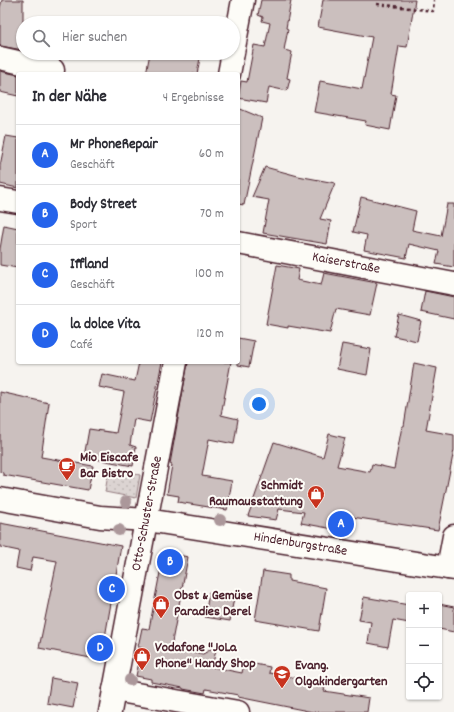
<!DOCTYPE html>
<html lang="de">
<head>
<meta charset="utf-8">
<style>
  :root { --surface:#fff; --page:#f7f7f7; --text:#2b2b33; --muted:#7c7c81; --line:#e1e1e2; --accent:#2563eb }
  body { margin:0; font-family:Dekko,sans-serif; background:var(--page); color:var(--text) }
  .controls { position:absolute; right:12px; bottom:12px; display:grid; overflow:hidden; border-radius:4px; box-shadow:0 1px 3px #0004 }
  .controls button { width:36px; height:36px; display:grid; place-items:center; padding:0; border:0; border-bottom:1px solid var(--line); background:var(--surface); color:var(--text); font:20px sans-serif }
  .you { position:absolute; left:259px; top:404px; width:14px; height:14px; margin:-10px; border:3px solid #fff; border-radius:50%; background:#1a73e8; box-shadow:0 0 0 6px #1a73e833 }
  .badge { display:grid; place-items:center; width:26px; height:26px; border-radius:50%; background:var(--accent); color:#fff; font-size:13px; font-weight:700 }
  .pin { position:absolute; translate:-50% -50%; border:2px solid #fff; box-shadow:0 1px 4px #0006 }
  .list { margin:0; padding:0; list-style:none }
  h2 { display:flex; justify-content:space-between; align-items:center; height:52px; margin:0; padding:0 16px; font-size:17px }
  h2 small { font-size:13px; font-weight:400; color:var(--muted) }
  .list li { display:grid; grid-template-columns:26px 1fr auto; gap:12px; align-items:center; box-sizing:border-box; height:60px; padding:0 16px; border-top:1px solid var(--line) }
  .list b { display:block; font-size:15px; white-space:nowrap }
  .list p { margin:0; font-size:13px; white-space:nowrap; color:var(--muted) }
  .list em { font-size:13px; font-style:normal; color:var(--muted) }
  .icon { flex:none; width:22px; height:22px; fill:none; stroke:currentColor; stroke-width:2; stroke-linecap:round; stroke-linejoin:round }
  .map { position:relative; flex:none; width:454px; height:712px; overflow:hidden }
  .search { position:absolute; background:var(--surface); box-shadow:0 1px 3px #0004; left:16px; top:16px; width:224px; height:44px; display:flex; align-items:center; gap:10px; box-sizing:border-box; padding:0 14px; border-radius:22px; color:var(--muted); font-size:15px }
  .panel { position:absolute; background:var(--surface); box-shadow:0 1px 3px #0004; left:16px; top:72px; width:224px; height:292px; border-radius:4px }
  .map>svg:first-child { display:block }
</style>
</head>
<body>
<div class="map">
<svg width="454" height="712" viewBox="0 0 454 712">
  <defs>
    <pattern id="park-dots" width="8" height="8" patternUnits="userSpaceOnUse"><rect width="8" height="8" fill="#dcd4d2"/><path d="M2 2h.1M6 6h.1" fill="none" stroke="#beb6b4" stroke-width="1.8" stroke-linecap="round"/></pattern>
  </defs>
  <rect width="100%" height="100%" fill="#f6f3ef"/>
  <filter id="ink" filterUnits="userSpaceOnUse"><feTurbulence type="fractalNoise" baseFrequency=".025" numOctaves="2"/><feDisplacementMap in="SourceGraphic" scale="8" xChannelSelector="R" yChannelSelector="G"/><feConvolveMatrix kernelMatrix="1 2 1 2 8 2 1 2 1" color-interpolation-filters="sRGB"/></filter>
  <g filter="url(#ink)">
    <polygon fill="url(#park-dots)" stroke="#937a7e" points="109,469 140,475 136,498 105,492"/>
    <g fill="#cbbfbe" stroke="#4a1f2b">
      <polygon points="2,0 23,0 23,50 0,46 0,8"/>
      <polygon points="261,0 291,0 286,28 288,29 284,50 292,52 287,78 290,79 287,91 269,87 266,103 238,98 241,81 247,82 254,45 265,47 270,23 262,21 263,17 258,15"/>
      <polygon points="323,0 415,0 407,47 399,46 391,94 396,95 390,130 365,125 366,121 314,112 320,81 362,89 372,37 318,27"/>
      <polygon points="35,53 53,53 52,57"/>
      <polygon points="150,53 201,53 197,74 146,74"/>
      <polygon points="0,71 18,75 18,96 0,92"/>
      <polygon points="238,108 262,118 244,205 238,204"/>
      <polygon points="6,136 18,138 18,188 0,184 0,166"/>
      <polygon points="265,167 298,176 335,183 320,219 331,221 327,244 263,233 269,200 252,197"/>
      <polygon points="361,197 416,211 412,230 441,236 447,204 454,204 454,267 436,264 439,251 409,244 406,258 364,250 367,235 353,232"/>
      <polygon points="4,225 18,228 18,268 0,265 0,249"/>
      <polygon points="277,265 299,269 297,280 321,285 324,273 377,283 370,315 336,309 330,333 288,326 288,328 266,324"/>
      <polygon points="425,291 454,297 454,319 421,312"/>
      <polygon points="399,315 421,321 417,341 394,336"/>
      <polygon points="238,338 254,341 249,367 238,365"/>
      <polygon points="342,344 371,349 367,375 337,369"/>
      <polygon points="139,362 162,362 150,422 134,419 130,445 136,447 133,466 84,457 89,429 116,433 124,392 99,387 102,374 135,381"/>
      <polygon points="188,362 231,362 221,415 238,419 234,444 209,439 202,476 232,481 227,510 178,502 179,496 167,494 172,465 170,464"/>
      <polygon points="414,363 437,368 426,430 454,435 454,450 438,530 352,517 350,532 301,523 304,512 279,509 276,520 248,516 274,442 323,457 329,434 345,438 337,466 370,472 372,464 394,469 402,426 404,426"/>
      <polygon points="0,392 49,403 41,457 93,466 88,490 3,475 3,473 0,472"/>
      <polygon points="0,523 121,546 101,660 39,648 57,561 33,557 30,571 16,568 19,551 0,547"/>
      <polygon points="164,552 188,557 171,647 203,654 217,646 212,667 242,673 244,662 270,667 269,673 326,683 324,691 369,698 367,712 313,712 238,697 238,695 206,689 205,693 183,689 183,688 151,682 151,679 136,676 142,648 138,647 142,628 149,629"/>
      <polygon points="263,571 289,575 289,581 326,588 319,631 255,620"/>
      <polygon points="209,592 234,597 230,621 205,617"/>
      <polygon points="364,597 409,605 409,623 393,620 388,647 368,643 371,622 359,620"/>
      <polygon points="439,604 454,607 454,632 439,629"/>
      <polygon points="51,678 78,683 73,708 47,703"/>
    </g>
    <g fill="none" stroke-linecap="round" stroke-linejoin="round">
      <defs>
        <g id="minor">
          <polyline points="0,58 53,70 52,74"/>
          <polyline points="229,74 243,0"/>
          <polyline points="0,199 18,202"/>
          <path id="s1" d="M238 243 454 284"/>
          <polyline points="448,568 454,536"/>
          <polyline points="114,690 238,712"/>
          <path id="s2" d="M110 712 176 362"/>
        </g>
        <g id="major">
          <path id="s3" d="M0 499 100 517 147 520 454 569"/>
        </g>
      </defs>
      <use href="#minor" stroke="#4a1f2b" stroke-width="25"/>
      <use href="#major" stroke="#4a1f2b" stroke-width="25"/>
      <polyline stroke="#4a1f2b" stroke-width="2.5" stroke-dasharray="3 3" stroke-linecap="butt" points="377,4 433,11 434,0"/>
      <use href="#minor" stroke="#fdfcf7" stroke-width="22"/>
      <use href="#major" stroke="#fdfcf7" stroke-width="22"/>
    </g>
    <g fill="#ab979a">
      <circle cx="126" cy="502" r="6"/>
      <circle cx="220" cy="520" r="6"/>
      <circle cx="119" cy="530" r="6"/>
      <circle cx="130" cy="680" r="6"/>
    </g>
  </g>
  <defs>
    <symbol id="cafe-pin" viewBox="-11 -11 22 30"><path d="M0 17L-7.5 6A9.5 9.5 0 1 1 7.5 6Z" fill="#c8321e" stroke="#fdfcf7"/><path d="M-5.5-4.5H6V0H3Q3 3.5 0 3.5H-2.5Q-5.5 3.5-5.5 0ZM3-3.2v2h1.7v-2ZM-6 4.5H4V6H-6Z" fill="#fff"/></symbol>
    <symbol id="shop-pin" viewBox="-11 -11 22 30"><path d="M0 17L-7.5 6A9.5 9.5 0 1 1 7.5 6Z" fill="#c8321e" stroke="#fdfcf7"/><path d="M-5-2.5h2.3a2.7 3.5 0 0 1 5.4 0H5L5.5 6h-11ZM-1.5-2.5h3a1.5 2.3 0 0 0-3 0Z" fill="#fff"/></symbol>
    <symbol id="school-pin" viewBox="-11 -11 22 30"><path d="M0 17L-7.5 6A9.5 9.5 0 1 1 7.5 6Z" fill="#c8321e" stroke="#fdfcf7"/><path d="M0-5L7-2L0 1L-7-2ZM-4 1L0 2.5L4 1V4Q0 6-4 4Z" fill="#fff"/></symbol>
  </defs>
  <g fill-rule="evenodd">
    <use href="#cafe-pin" x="57" y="456" width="20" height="27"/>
    <use href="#shop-pin" x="306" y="484" width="20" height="27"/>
    <use href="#shop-pin" x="151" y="594" width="20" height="27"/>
    <use href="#shop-pin" x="132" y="646" width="20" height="27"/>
    <use href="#school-pin" x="272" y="664" width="20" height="27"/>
  </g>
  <g text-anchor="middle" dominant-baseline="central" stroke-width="4" stroke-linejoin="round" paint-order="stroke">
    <g font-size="14" fill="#4a1f2b" stroke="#fdfcf7">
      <text stroke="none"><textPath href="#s1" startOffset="110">Kaiserstraße</textPath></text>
      <text stroke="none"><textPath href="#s2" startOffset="202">Otto-Schuster-Straße</textPath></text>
      <text stroke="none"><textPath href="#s3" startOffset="304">Hindenburgstraße</textPath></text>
    </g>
    <g font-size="14" font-weight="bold" fill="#4a1f2b" stroke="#fdfcf7" text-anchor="start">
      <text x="80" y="458">Mio Eiscafe<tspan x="80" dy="16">Bar Bistro</tspan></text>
      <text x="303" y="486" text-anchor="end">Schmidt<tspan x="303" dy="16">Raumausstattung</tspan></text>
      <text x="174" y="596">Obst &amp; Gemüse<tspan x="174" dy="16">Paradies Derel</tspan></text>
      <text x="155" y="648">Vodafone "JoLa<tspan x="155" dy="16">Phone" Handy Shop</tspan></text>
      <text x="295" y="666">Evang.<tspan x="295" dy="16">Olgakindergarten</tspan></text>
    </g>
  </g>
</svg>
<div class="controls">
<button>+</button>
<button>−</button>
<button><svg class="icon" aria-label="locate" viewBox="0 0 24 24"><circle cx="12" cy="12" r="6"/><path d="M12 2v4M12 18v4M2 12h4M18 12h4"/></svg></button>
</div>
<div class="you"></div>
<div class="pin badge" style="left:341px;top:524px">A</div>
<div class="pin badge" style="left:170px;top:562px">B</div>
<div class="pin badge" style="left:112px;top:589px">C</div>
<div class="pin badge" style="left:100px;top:648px">D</div>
<div class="search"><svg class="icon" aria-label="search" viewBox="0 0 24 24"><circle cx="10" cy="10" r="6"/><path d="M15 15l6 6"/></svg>Hier suchen</div>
<section class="panel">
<h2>In der Nähe<small>4 Ergebnisse</small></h2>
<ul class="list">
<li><span class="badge">A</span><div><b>Mr PhoneRepair</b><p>Geschäft</p></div><em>60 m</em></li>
<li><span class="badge">B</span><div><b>Body Street</b><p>Sport</p></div><em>70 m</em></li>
<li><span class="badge">C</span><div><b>Iffland</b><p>Geschäft</p></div><em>100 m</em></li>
<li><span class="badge">D</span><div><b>la dolce Vita</b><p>Café</p></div><em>120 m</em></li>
</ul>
</section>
</div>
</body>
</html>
